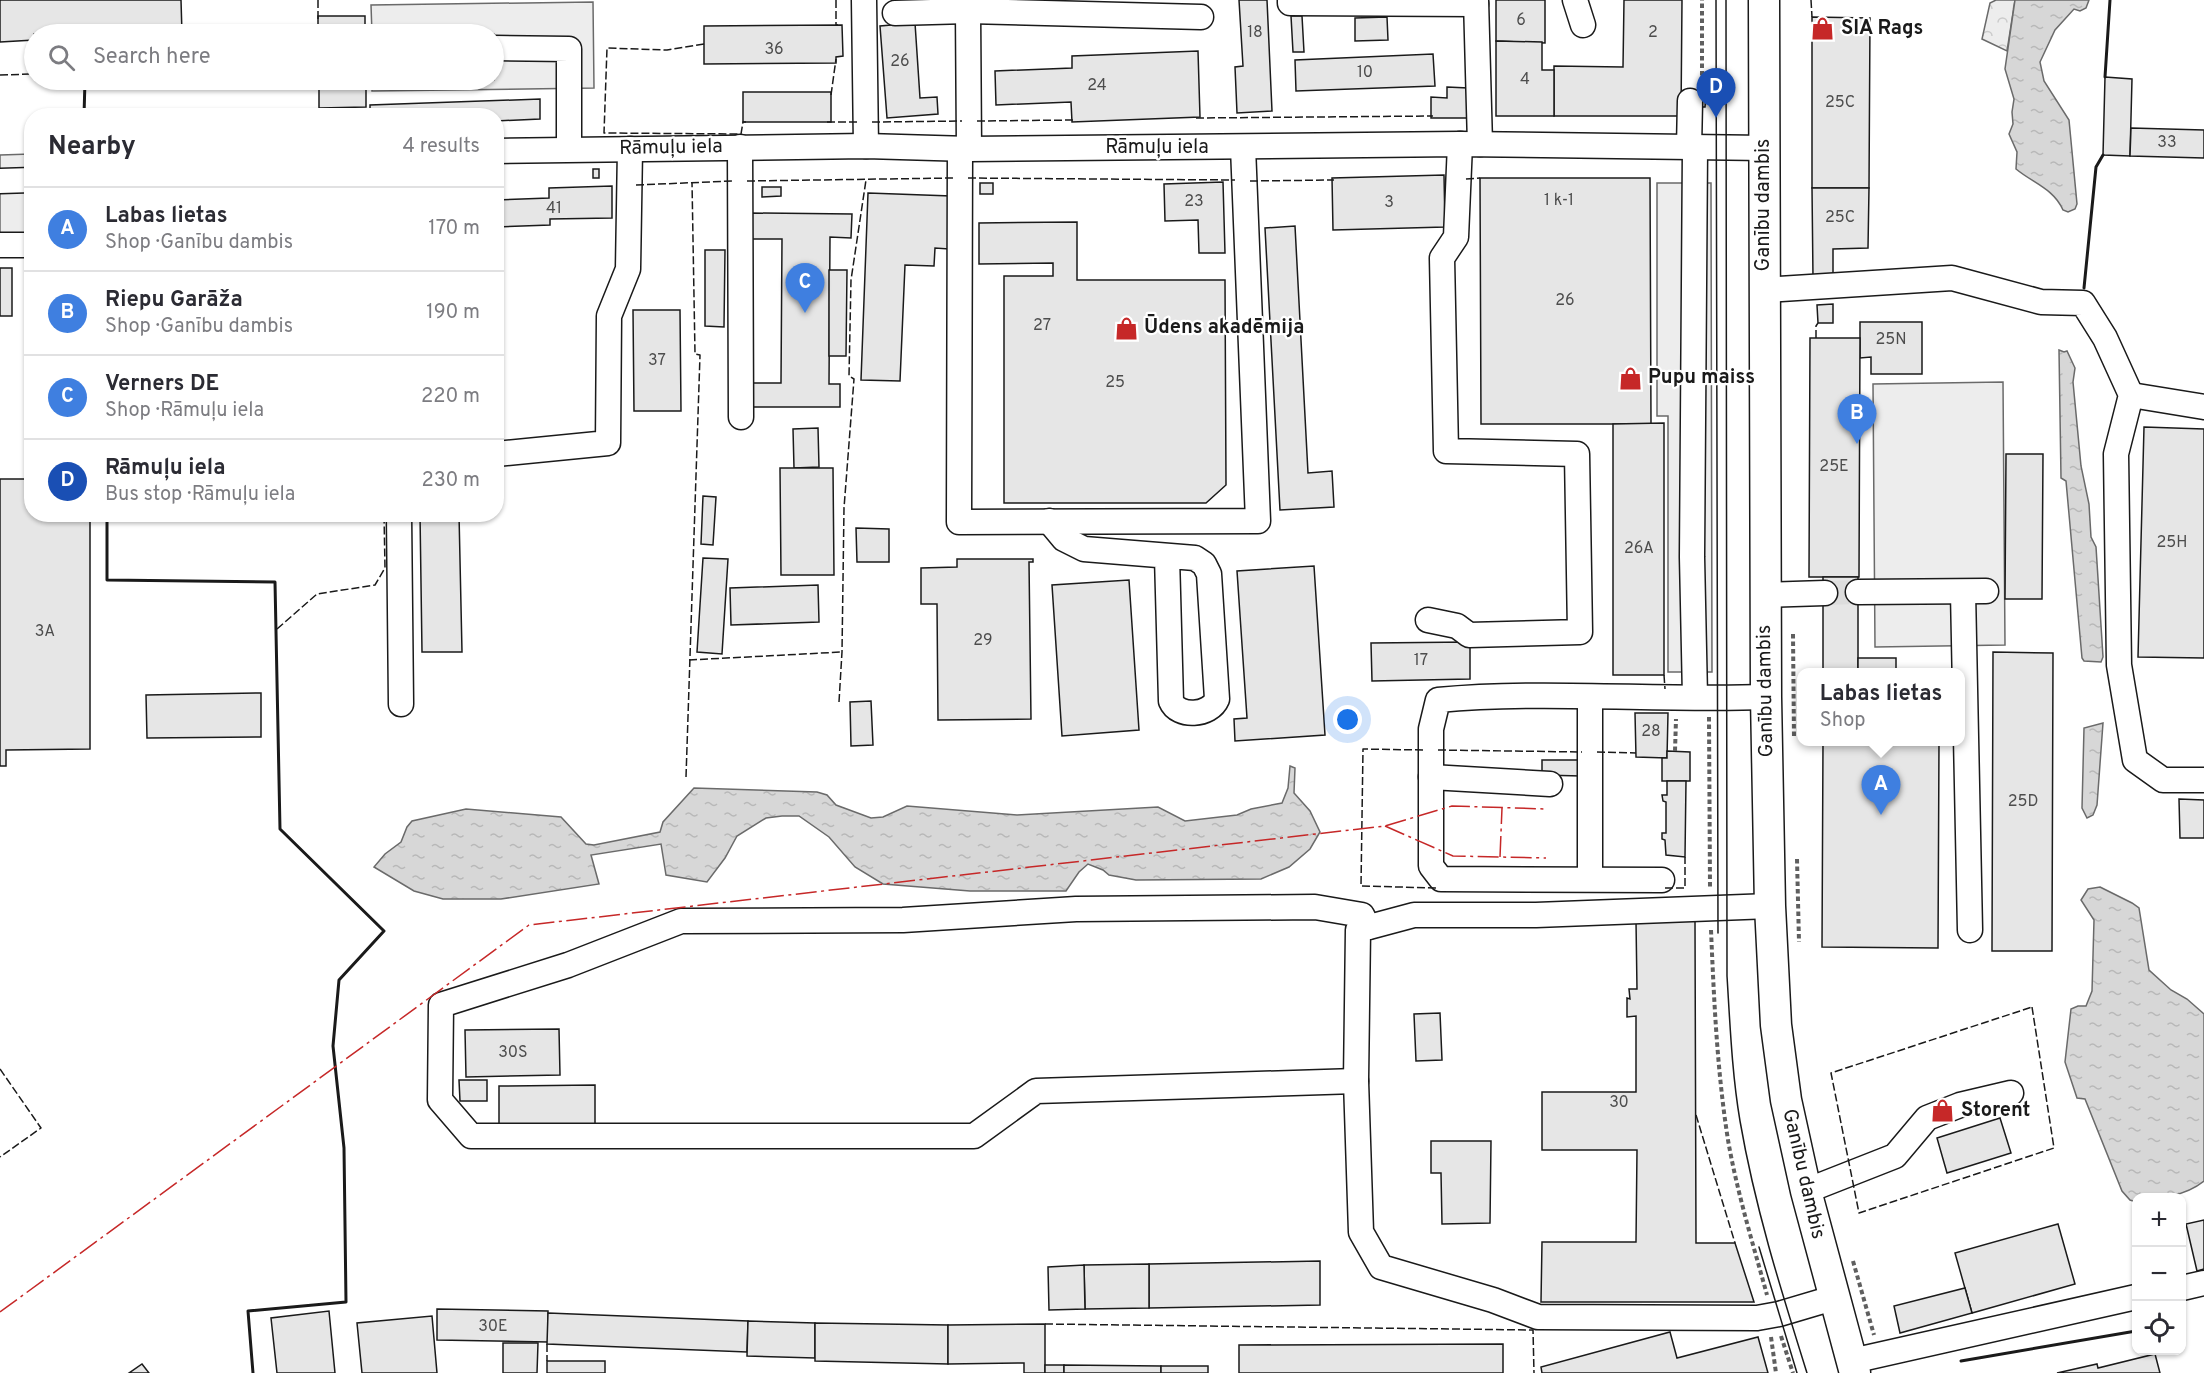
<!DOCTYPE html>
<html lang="en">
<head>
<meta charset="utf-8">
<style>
  :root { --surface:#fff; --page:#f2f2f3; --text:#2b2b33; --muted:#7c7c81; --line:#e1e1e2; --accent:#c62828 }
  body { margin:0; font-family:Overpass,sans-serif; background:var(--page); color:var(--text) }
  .controls { position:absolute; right:18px; bottom:18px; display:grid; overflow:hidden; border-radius:12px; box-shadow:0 2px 4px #0004 }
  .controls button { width:54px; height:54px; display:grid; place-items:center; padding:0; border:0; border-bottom:2px solid var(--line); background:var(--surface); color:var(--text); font:30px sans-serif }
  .you { position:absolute; left:1348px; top:720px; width:21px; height:21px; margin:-15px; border:4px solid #fff; border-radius:50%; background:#1a73e8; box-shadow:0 0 0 9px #1a73e833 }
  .badge { display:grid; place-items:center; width:39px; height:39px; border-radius:50%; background:var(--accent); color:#fff; font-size:20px; font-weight:700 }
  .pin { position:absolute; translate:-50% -50px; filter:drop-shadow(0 2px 3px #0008) }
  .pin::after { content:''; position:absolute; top:32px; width:21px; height:18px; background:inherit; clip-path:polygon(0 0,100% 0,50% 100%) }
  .popup { position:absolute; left:1797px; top:668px; width:168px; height:78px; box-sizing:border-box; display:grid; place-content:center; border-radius:12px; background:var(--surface); filter:drop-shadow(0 2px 4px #0005); font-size:20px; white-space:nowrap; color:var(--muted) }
  .popup b { font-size:22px; color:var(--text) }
  .popup::after { content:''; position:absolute; left:50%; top:100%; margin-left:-12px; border:12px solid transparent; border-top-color:var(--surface) }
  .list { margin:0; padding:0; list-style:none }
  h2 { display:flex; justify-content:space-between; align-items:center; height:78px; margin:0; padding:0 24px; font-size:26px }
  h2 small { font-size:20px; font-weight:400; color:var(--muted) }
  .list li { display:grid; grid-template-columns:39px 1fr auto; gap:18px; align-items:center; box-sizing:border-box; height:84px; padding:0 24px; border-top:2px solid var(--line) }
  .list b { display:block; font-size:22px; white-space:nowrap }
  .list p { margin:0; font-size:20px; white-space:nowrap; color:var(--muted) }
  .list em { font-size:20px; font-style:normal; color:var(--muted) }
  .icon { flex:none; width:33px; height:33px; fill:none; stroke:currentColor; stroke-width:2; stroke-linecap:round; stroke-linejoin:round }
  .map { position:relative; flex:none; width:2204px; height:1373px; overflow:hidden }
  .search { position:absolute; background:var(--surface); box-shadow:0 2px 4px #0004; left:24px; top:24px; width:480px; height:66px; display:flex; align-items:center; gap:15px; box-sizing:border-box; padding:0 21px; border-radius:33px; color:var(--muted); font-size:22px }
  .panel { position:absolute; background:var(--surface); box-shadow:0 2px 4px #0004; left:24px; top:108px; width:480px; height:414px; border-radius:24px }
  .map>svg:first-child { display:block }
</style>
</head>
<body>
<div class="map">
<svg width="2204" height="1373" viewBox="0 0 2204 1373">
  <defs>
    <pattern id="forest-crowns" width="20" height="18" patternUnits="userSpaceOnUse" patternTransform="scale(1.5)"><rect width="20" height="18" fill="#ededed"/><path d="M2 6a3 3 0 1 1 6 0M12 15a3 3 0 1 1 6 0" fill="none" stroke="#cbcbcb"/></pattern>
    <pattern id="water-ripples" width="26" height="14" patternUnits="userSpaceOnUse" patternTransform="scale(1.5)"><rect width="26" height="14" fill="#d7d7d7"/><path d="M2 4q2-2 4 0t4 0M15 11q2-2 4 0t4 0" fill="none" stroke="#b8b8b8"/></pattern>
  </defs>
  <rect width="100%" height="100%" fill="#fff"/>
  <polygon fill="url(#forest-crowns)" stroke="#6a6a6a" stroke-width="1.5" points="1996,0 2015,0 2007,51 1982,39 1990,3"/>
  <g fill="#ededed" stroke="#6a6a6a" stroke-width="1.5">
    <polygon points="593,2 594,88 372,91 372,80 494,80 494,34 372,34 371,5"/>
    <polygon points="31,154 31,169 0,169 0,155"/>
    <polygon points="1657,183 1711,183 1712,672 1668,672 1668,416 1657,416"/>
    <polygon points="0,189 31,189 31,235 0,236"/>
    <polygon points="2003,382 2005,645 1875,647 1873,384"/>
  </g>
  <g fill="url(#water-ripples)" stroke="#6a6a6a" stroke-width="1.5">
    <path d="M2015 0H2089L2086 8 2080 11 2074 9 2055 30 2040 62 2044 81 2069 120 2077 204 2075 209 2068 212 2063 210C2054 189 2033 183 2016 169L2017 152 2009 134 2013 124 2012 112 2014 99 2005 69Z"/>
    <polygon points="2059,350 2064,352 2067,351 2075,368 2073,382 2081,466 2089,504 2091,537 2096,547 2103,657 2101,662 2084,661 2082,658 2066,481 2061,478"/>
    <polygon points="2103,723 2097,805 2093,815 2087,818 2082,808 2084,728"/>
    <polygon points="1290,766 1295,768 1294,793 1310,811 1320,832 1310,849 1289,867 1261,879 1136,880 1109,875 1103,870 1088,864 1079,872 1066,891 970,891 883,884 855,867 829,837 799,816 782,816 766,818 737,836 725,858 707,882 666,875 661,844 591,855 599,884 501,899 443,899 414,891 374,867 385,854 401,842 407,827 412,821 466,809 561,817 586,844 594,845 660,832 663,822 694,788 817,792 827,795 836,805 871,818 883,817 907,806 1017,815 1158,807 1185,821 1237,815 1251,809 1282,803 1288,788"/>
    <path d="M2100 887 2132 903 2139 908 2149 970 2171 990 2187 999 2204 1014V1181C2184 1197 2161 1198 2136 1198V1202L2130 1200 2122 1191 2085 1099 2077 1098 2065 1062 2071 1009 2078 1006H2086L2092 991 2094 920 2081 900 2088 889Z"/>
  </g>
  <g fill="#e6e6e6" stroke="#1a1a1a" stroke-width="1.5">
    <polygon points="0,0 181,0 182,34 34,34 34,40 0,42"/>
    <polygon points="1239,0 1267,0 1272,111 1237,113 1235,67 1243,66"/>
    <polygon points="1496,0 1545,0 1545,43 1496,41"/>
    <polygon points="1624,0 1682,0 1681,116 1554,116 1554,66 1623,67"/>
    <rect x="318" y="16" width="47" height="18"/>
    <polygon points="1291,16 1302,16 1304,52 1293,52"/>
    <polygon points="1387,17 1388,40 1355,41 1355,18"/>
    <polygon points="1812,17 1870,18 1869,188 1812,188"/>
    <polygon points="915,23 920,98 937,97 938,114 887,118 880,26"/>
    <polygon points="842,25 843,56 836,57 836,63 704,64 704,26"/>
    <polygon points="1496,41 1542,42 1542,70 1554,70 1554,116 1496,116"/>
    <polygon points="1198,51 1200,117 1072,122 1071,102 996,105 995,71 1072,68 1072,56"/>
    <polygon points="1433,54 1435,86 1296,91 1295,60"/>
    <polygon points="2105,77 2132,79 2130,156 2103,155"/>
    <polygon points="319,80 366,80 366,107 319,108"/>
    <polygon points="1447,87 1468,88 1468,118 1431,118 1431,97 1447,98"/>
    <rect x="743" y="92" width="88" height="30"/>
    <polygon points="1700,95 1706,96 1705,107 1700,107"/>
    <polygon points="540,99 540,119 496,121 496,116 370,116 370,105"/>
    <polygon points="2131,128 2204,130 2204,158 2130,156"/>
    <rect x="593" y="169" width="6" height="9"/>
    <polygon points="1444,175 1445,227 1333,230 1332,178"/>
    <polygon points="1480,178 1650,178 1651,424 1481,424"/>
    <polygon points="1223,182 1225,253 1199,253 1198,220 1165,221 1164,184"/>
    <rect x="980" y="183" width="13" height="11"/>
    <polygon points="612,186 612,218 550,219 550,225 496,227 496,200 549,198 549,188"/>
    <polygon points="762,187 781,187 781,196 762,197"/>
    <polygon points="1812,188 1869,188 1868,248 1833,249 1833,277 1813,278"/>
    <polygon points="868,193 951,196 949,249 935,248 934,266 905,265 900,381 861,380"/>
    <polygon points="751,213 852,214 851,238 830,237 829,384 840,384 840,407 753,407 753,383 781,383 782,239 751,239"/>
    <polygon points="1077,222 1077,280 1225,280 1226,485 1206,503 1004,503 1004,276 1053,276 1053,263 979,264 979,223"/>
    <polygon points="1295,226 1308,473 1332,471 1334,507 1280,510 1265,228"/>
    <polygon points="705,250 725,250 724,327 705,326"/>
    <rect x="0" y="268" width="12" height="48"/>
    <polygon points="829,270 847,270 846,356 829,356"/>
    <polygon points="1833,304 1833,323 1818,323 1817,305"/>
    <polygon points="633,310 680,310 681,411 634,411"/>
    <polygon points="1860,322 1922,322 1922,374 1871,374 1871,357 1860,358"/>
    <polygon points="1810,338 1860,338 1859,577 1809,577"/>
    <polygon points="1664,423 1664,675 1613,675 1613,424"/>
    <polygon points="2144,427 2204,429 2204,658 2138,657"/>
    <polygon points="818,428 819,467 794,468 793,429"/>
    <polygon points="2006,454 2043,454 2042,599 2005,599"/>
    <polygon points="780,468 833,468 834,575 781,575"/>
    <polygon points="0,479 32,479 32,514 90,514 90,749 6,750 6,766 0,766"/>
    <polygon points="703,496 716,497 713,545 701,544"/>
    <polygon points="420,514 459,514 462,652 422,652"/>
    <polygon points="856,528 889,529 889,562 857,562"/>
    <polygon points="703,558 728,559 722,654 697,652"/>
    <polygon points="957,559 1033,559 1033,562 1029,562 1031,719 938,720 937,604 921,604 921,568 957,567"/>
    <polygon points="1314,566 1325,735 1235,741 1234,719 1247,718 1237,571"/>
    <rect x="1823" y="577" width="35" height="95"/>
    <polygon points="1129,580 1139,730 1062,736 1052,585"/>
    <polygon points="818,585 819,622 731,625 730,588"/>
    <polygon points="1470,642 1470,679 1372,681 1371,643"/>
    <polygon points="1993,652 2053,653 2052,951 1992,951"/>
    <rect x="1858" y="658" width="38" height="14"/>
    <polygon points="261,693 261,737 147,738 146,695"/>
    <polygon points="871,701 873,745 851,746 850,702"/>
    <polygon points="1635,713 1668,713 1667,758 1636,757"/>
    <polygon points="1823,742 1939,742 1938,948 1822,947"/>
    <polygon points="1667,751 1690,752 1690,781 1662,781 1662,758 1667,758"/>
    <polygon points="1542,760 1582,760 1581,776 1542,775"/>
    <polygon points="1667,781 1686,781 1685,857 1666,855 1665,840 1662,839 1662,833 1666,833 1666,802 1663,801 1662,795 1667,795"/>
    <polygon points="2179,799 2204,800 2204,838 2180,838"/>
    <polygon points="1636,921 1695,921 1696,1243 1735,1243 1754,1302 1541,1302 1542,1242 1636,1242 1637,1150 1542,1150 1542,1092 1636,1092 1636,1016 1627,1017 1627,998 1630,999 1629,989 1637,989"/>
    <polygon points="1440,1013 1442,1060 1416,1061 1414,1014"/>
    <polygon points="559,1029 560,1075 466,1077 465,1030"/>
    <polygon points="459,1080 487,1080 487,1101 460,1101"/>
    <polygon points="595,1085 595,1124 499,1125 499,1086"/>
    <polygon points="2000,1118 2011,1153 1947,1173 1937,1138"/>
    <polygon points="1431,1141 1491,1141 1490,1223 1442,1224 1441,1173 1431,1173"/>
    <polygon points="2204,1220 2204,1269 2197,1271 2186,1224"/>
    <polygon points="2058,1224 2075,1284 1972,1313 1955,1253"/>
    <polygon points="1320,1261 1320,1305 1149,1308 1149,1264"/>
    <polygon points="1149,1264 1149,1308 1085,1309 1084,1265"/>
    <polygon points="1084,1265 1085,1309 1049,1310 1048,1267"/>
    <polygon points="1965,1288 1972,1313 1900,1333 1894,1306"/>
    <polygon points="437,1309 548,1311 548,1342 437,1340"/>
    <polygon points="329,1311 335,1373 277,1373 271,1318"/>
    <polygon points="548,1313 748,1321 747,1352 547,1344"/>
    <polygon points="432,1316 437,1373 362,1373 357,1323"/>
    <polygon points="748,1321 815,1323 815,1358 747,1356"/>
    <polygon points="815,1323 948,1325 948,1364 815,1361"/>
    <polygon points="1045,1324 1045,1373 1024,1373 1024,1363 948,1364 948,1325"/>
    <polygon points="1670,1332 1677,1358 1758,1337 1768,1373 1542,1373 1541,1367"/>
    <polygon points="503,1343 538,1343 537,1373 503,1373"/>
    <polygon points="1503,1344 1503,1373 1239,1373 1239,1345"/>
    <polygon points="2155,1354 2160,1373 2057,1373 2097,1364 2098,1368"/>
    <rect x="547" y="1361" width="58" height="12"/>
    <polygon points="142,1364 149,1373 129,1373"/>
    <rect x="1045" y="1365" width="19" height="8"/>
    <polygon points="1064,1365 1161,1366 1161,1373 1064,1373"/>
    <rect x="1161" y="1366" width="47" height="7"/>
  </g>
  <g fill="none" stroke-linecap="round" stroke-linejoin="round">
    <polyline stroke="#ddd" stroke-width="24" stroke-dasharray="24 12" stroke-linecap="butt" points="1825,593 1858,592"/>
    <defs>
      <g id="minor">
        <polyline points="864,0 866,146"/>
        <polyline points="1290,0 1290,3 1476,4"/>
        <polyline points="1476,0 1480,144"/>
        <polyline points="1575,0 1583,25"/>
        <polyline points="968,11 969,149"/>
        <polyline points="895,13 968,11 1201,17"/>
        <polyline points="494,48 569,49 569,149"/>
        <polyline points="740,147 741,417"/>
        <polyline points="1689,148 1690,101"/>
        <polyline points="1695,148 1692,557 1695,697"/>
        <polyline points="960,149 959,522 1258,521 1243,147"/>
        <polyline points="496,151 866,146 969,149 1460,144 1765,148"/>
        <polyline points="0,181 32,180"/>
        <polyline points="0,245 32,245"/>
        <polyline points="1764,290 1952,278 2041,302 2083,303 2105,338 2131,395 2116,454 2119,665 2135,760 2163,780 2204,780"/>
        <polyline points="2131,395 2204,407"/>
        <polyline points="496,454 608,443 609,316 628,269 630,149"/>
        <polyline points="399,514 401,704"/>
        <path d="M1049 521 1064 539 1084 549 1195 558 1204 564 1209 574 1217 699C1210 716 1178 718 1171 701L1167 557"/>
        <polyline points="1858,592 1986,591"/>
        <polyline points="1963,592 1970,930"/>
        <polyline points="1765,595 1825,593"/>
        <polyline points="1428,620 1457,626 1469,635 1580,632 1577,454 1446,451 1442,258 1456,237 1460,144"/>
        <polyline points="1431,777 1550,784"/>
        <polyline points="1590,879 1590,697"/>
        <path d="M1662 880 1441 879 1431 866V729L1438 700C1547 690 1657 701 1766 697"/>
        <polyline points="1770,906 1536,915 1414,915 1358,930 1356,1081 1361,1232 1381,1267 1493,1300 1538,1317 1757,1318 1779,1314 1833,1298"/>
        <polyline points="1356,1081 1036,1091 974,1136 471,1136 440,1100 441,1005 568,965 681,921 903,920 1076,909 1315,907 1362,915 1368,927"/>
        <polyline points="1806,1191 1895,1156 1927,1118 1960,1105 2011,1093"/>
        <polyline points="2182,1288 2204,1283"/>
        <polyline points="1852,1361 2136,1297"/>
      </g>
      <polyline id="major" points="1764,0 1766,697 1770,906 1776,1025 1786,1100 1806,1191 1855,1373"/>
    </defs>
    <use href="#minor" stroke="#1a1a1a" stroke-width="27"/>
    <use href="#major" stroke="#1a1a1a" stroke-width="33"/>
    <g stroke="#5f5f5f" stroke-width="4" stroke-dasharray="4.5 3" stroke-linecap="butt">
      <polyline points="1702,83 1702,0"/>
      <polyline points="1793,634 1794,738"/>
      <polyline points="1709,717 1710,887"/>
      <polyline points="1675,751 1676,719"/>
      <polyline points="1797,859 1799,942"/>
      <path d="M1711 930C1714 1000 1717 1070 1728 1140 1737 1192 1753 1244 1767 1295"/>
      <polyline points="1853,1261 1874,1335"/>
      <polyline points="1781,1336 1793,1373"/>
      <polyline points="1771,1337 1776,1373"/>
    </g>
    <use href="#minor" stroke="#fff" stroke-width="24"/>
    <use href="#major" stroke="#fff" stroke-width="30"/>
    <g stroke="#1a1a1a" stroke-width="1.5">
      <polyline points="1716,0 1718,933"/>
      <path d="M1726 0 1727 976C1730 1024 1732 1074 1740 1121 1755 1208 1781 1290 1807 1373"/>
      <polyline points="1759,1247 1797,1373"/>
    </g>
    <g stroke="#1a1a1a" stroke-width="1.5" stroke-dasharray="8 3" stroke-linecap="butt">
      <polyline points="318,0 318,20"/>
      <polyline points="836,0 836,25 838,25"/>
      <polyline points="1811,0 1812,17"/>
      <polyline points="704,44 667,50 607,48 604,133 741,134 743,122 746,122"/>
      <polyline points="0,75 34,74"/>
      <polyline points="831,95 836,59"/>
      <polyline points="1196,118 1433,116"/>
      <polyline points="977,121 1076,120"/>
      <polyline points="827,122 857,122"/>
      <polyline points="872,122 962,121"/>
      <polyline points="968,178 1235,180"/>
      <polyline points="1466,179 1480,178"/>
      <polyline points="747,181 953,178"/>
      <polyline points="1250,181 1334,180"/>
      <polyline points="636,185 732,181"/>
      <polyline points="1816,338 1816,326 1818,323"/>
      <polyline points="277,629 317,594 375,585 385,568 384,514"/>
      <polyline points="689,660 842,652"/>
      <polyline points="1664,675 1665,689"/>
      <polyline points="839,702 842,652 844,508 854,379 849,376 851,280 866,180"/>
      <polyline points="1423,750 1363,749 1361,886 1437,888"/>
      <polyline points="1438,750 1582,752"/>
      <polyline points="1597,752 1636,753"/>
      <polyline points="686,777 700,355 695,354 692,182"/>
      <polyline points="1665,888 1685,888 1685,857"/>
      <polygon points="2032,1007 2054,1148 1859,1213 1831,1073"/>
      <polyline points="0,1069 41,1128 0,1157"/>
      <polyline points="1696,1115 1735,1243"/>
      <polyline points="1045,1324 1533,1330 1534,1373"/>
      <polyline points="547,1344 547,1361"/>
    </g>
    <g stroke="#1a1a1a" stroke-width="3">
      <polyline points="2105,77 2110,0"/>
      <polyline points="84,116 85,80"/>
      <polyline points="2084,288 2096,167 2103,155"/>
      <polyline points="107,514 107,580 275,582 280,829 384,931 339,980 333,1046 344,1148 346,1302 248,1311 253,1373"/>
      <polyline points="2182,1323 2183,1323"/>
      <polyline points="1961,1361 2136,1331"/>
    </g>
    <g stroke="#c62828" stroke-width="1.5" stroke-dasharray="21 4.5 3 4.5" stroke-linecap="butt">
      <polyline points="1385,826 1453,856 1546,858"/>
      <polyline points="1500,857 1502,808"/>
      <polyline points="0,1312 529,925 1385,826 1452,806 1547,809"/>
    </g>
  </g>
  <defs>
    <symbol id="shop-bare" viewBox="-9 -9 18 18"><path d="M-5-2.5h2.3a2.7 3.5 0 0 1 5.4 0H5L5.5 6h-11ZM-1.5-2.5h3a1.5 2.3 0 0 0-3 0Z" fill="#c62828" stroke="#fff" stroke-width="2.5" paint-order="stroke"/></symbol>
  </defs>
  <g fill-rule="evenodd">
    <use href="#shop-bare" x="1806" y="12" width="33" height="33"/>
    <use href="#shop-bare" x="1110" y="312" width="33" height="33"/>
    <use href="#shop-bare" x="1614" y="362" width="33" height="33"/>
    <use href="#shop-bare" x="1926" y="1094" width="33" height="33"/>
  </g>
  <g text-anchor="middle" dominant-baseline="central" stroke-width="4.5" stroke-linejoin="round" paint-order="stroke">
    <g font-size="16" fill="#4d4d4d">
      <text x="1521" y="21">6</text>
      <text x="1255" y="33">18</text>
      <text x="1653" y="33">2</text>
      <text x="774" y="50">36</text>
      <text x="900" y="62">26</text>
      <text x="1365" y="73">10</text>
      <text x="1525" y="80">4</text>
      <text x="1097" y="86">24</text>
      <text x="1840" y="103">25C</text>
      <text x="2167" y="143">33</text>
      <text x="1559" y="201">1 k-1</text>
      <text x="1194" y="202">23</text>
      <text x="1389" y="203">3</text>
      <text x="554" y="209">41</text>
      <text x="1840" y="218">25C</text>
      <text x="1565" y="301">26</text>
      <text x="1042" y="326">27</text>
      <text x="1891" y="340">25N</text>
      <text x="657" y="361">37</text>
      <text x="1115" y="383">25</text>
      <text x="1834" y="467">25E</text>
      <text x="2172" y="543">25H</text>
      <text x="1639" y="549">26A</text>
      <text x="45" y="632">3A</text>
      <text x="983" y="641">29</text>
      <text x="1421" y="661">17</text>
      <text x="1651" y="732">28</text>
      <text x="2023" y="802">25D</text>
      <text x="513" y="1053">30S</text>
      <text x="1619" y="1103">30</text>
      <text x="493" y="1327">30E</text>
    </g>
    <g font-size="20" font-weight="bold" fill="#1a1a1a" stroke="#fff" text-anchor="start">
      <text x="1841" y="29">SIA Rags</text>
      <text x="1144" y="328">Ūdens akadēmija</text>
      <text x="1648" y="378">Pupu maiss</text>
      <text x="1961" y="1111">Storent</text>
    </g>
    <g font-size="20" fill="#1a1a1a" stroke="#fff">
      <text transform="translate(671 148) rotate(-1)">Rāmuļu iela</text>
      <text x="1157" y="148">Rāmuļu iela</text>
      <text transform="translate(1764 205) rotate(-90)">Ganību dambis</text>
      <text transform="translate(1766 691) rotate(-91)">Ganību dambis</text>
      <text transform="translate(1803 1174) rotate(77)">Ganību dambis</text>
    </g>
  </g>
</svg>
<div class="controls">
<button>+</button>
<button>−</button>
<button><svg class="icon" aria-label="locate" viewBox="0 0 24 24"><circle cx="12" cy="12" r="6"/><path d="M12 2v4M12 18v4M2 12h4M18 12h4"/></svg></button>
</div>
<div class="you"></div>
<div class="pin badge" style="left:1881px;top:815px;background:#3f7fe0">A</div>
<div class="popup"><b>Labas lietas</b>Shop</div>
<div class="pin badge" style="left:1857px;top:444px;background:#3f7fe0">B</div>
<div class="pin badge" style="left:805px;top:313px;background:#3f7fe0">C</div>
<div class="pin badge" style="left:1716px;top:118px;background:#1a4fb4">D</div>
<div class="search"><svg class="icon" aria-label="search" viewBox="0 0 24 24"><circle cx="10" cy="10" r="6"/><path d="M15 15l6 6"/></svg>Search here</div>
<section class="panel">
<h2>Nearby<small>4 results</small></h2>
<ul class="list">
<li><span class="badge" style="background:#3f7fe0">A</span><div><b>Labas lietas</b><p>Shop · Ganību dambis</p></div><em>170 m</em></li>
<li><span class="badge" style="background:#3f7fe0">B</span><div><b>Riepu Garāža</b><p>Shop · Ganību dambis</p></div><em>190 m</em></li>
<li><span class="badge" style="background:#3f7fe0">C</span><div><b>Verners DE</b><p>Shop · Rāmuļu iela</p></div><em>220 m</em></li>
<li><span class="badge" style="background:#1a4fb4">D</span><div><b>Rāmuļu iela</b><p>Bus stop · Rāmuļu iela</p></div><em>230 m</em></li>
</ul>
</section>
</div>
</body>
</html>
